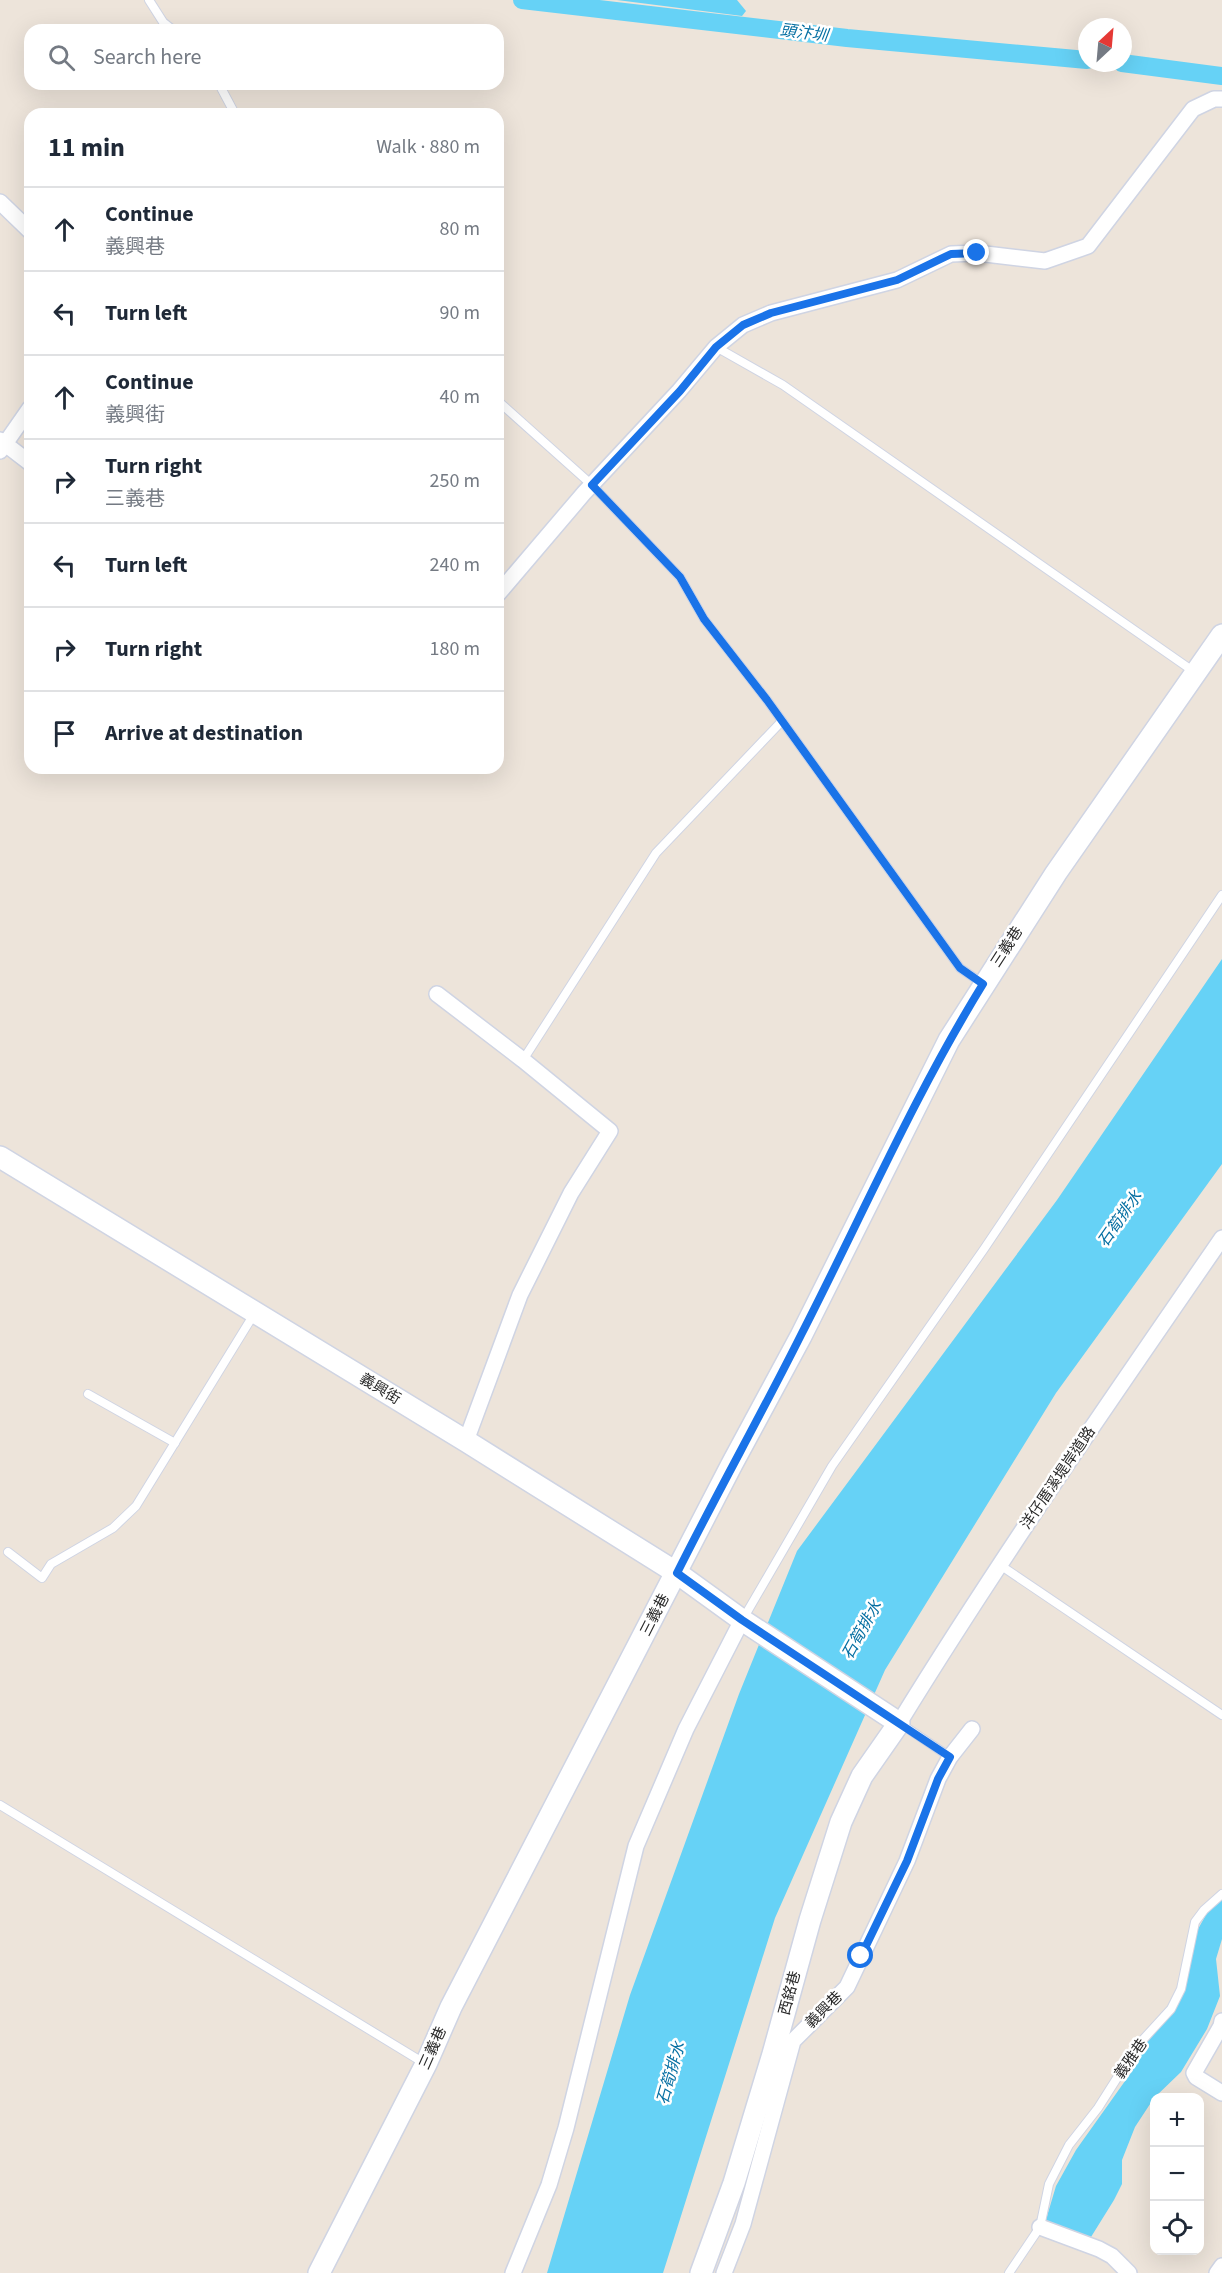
<!DOCTYPE html>
<html lang="en">
<head>
<meta charset="utf-8">
<style>
  :root { --surface:#fff; --page:#f6f6f7; --text:#1f2937; --muted:#747a83; --line:#e0e1e3 }
  body { margin:0; font-family:"Source Sans 3","Noto Sans TC",sans-serif; background:var(--page); color:var(--text) }
  .controls { position:absolute; right:18px; bottom:18px; display:grid; overflow:hidden; border-radius:12px; box-shadow:0 6px 24px #0002 }
  .controls button { width:54px; height:54px; display:grid; place-items:center; padding:0; border:0; border-bottom:2px solid var(--line); background:var(--surface); color:var(--text); font:30px sans-serif }
  .compass { position:absolute; left:1078px; top:18px; width:54px; height:54px; border-radius:50%; background:var(--surface); box-shadow:0 6px 24px #0002; rotate:26deg }
  .stop { position:absolute; width:18px; height:18px; margin:-14px; border:4px solid #1a73e8; border-radius:50%; background:#fff }
  .stop.end { background:#1a73e8; border-color:#fff; box-shadow:0 2px 6px #0008 }
  .list { margin:0; padding:0; list-style:none }
  h2 { display:flex; justify-content:space-between; align-items:center; height:78px; margin:0; padding:0 24px; font-size:26px }
  h2 small { font-size:20px; font-weight:400; color:var(--muted) }
  .list li { display:grid; grid-template-columns:39px 1fr auto; gap:18px; align-items:center; box-sizing:border-box; height:84px; padding:0 24px; border-top:2px solid var(--line) }
  .list b { display:block; font-size:22px; white-space:nowrap }
  .list p { margin:0; font-size:20px; white-space:nowrap; color:var(--muted) }
  .list em { font-size:20px; font-style:normal; color:var(--muted) }
  .icon { flex:none; width:33px; height:33px; fill:none; stroke:currentColor; stroke-width:2; stroke-linecap:round; stroke-linejoin:round }
  .map { position:relative; flex:none; width:1222px; height:2273px; overflow:hidden }
  .search { position:absolute; background:var(--surface); box-shadow:0 6px 24px #0002; left:24px; top:24px; width:480px; height:66px; display:flex; align-items:center; gap:15px; box-sizing:border-box; padding:0 21px; border-radius:18px; color:var(--muted); font-size:22px }
  .panel { position:absolute; background:var(--surface); box-shadow:0 6px 24px #0002; left:24px; top:108px; width:480px; height:666px; border-radius:18px }
  .map>svg:first-child { display:block }
</style>
</head>
<body>
<div class="map">
<svg width="1222" height="2273" viewBox="0 0 1222 2273">
  <rect width="100%" height="100%" fill="#ede4da"/>
  <g fill="#66d2f6">
    <polygon points="617,0 737,0 746,11 742,16"/>
    <polygon points="1222,959 1222,1164 1056,1393 885,1670 775,1918 663,2273 547,2273 630,1995 739,1694 797,1551 1057,1200"/>
    <polygon points="1222,1899 1222,1939 1216,1959 1220,1996 1207,2029 1181,2072 1154,2098 1135,2127 1122,2160 1122,2184 1114,2200 1091,2237 1078,2242 1045,2223 1056,2186 1076,2150 1135,2067 1143,2047 1174,2010 1193,1938 1207,1913"/>
  </g>
  <g fill="none" stroke-linecap="round" stroke-linejoin="round">
    <g stroke="#66d2f6" stroke-width="18">
      <polyline points="522,0 847,38 1087,60"/>
      <polyline points="1122,63 1222,76"/>
    </g>
    <defs>
      <g id="lane">
        <polyline points="149,0 163,22 173,30"/>
        <polyline points="219,84 235,114"/>
        <polyline points="716,347 783,385 1193,671"/>
        <polyline points="498,401 592,485 680,577 704,619 767,700 960,968 982,983"/>
        <polyline points="523,1060 656,853 782,721"/>
        <polyline points="88,1394 175,1443"/>
        <polyline points="8,1552 42,1578 51,1564 113,1528 136,1506 254,1314"/>
        <polyline points="1000,1565 1222,1715"/>
        <polyline points="743,1619 832,1466 984,1249 1222,895"/>
        <polyline points="901,1724 950,1757"/>
        <polyline points="0,1805 424,2063"/>
        <polyline points="1009,2273 1040,2227 1049,2184 1069,2145 1098,2108 1138,2045 1171,2009 1181,1989 1195,1922 1204,1910 1222,1894"/>
      </g>
      <g id="street">
        <polyline points="0,202 30,231"/>
        <polyline points="0,440 30,463"/>
        <polyline points="0,451 30,408"/>
        <polyline points="498,594 584,493 679,391 716,347 743,325 771,313 897,280 951,254 977,253 1045,261 1088,246 1193,109 1214,99 1222,99"/>
        <polyline points="437,994 523,1060 610,1131 571,1193 520,1295 466,1441"/>
        <path d="M899 1723C1001 1557 1112 1398 1222 1238"/>
        <polyline points="1222,2021 1221,2026 1194,2073 1196,2077 1222,2093"/>
        <polyline points="1040,2227 1099,2249 1112,2256 1129,2273"/>
        <polyline points="513,2273 549,2185 566,2128 636,1846 686,1729 742,1620"/>
        <polyline points="724,2273 743,2224 793,2041 847,1987 907,1861 938,1779 950,1757 972,1729"/>
        <polyline points="1217,2273 1222,2266"/>
      </g>
      <g id="secondary">
        <polyline points="0,1157 466,1441 677,1573 742,1620 899,1723 862,1776 841,1822 810,1920 773,2054 734,2183 701,2273"/>
        <polyline points="319,2273 426,2064 451,2007 732,1464 801,1336 949,1040 1056,873 1222,635"/>
      </g>
    </defs>
    <use href="#lane" stroke="#cfd4e3" stroke-width="10"/>
    <use href="#street" stroke="#cfd4e3" stroke-width="18"/>
    <use href="#secondary" stroke="#cfd4e3" stroke-width="24"/>
    <use href="#lane" stroke="#fff" stroke-width="8"/>
    <use href="#street" stroke="#fff" stroke-width="15"/>
    <use href="#secondary" stroke="#fff" stroke-width="21"/>
  </g>
  <g fill="none" stroke-linecap="round" stroke-linejoin="round">
    <path stroke="#1a73e8" stroke-width="8" d="M861 1956 907 1861 938 1779 950 1757 742 1620 677 1573C717 1493 761 1415 801 1335 861 1218 914 1096 983 984L960 968 767 700 704 619 680 577 592 485 680 391 716 347 743 325 771 313 897 280 951 254 977 253"/>
  </g>
  <g text-anchor="middle" dominant-baseline="central" stroke-width="5" stroke-linejoin="round" paint-order="stroke">
    <g font-size="15" fill="#292929" stroke="#fff">
      <text transform="translate(1007 947) rotate(-57)">三義巷</text>
      <text transform="translate(380 1389) rotate(31)">義興街</text>
      <text transform="translate(1058 1478) rotate(-56)">洋仔厝溪堤岸道路</text>
      <text transform="translate(655 1615) rotate(-63)">三義巷</text>
      <text transform="translate(790 1993) rotate(-75)">西銘巷</text>
      <text transform="translate(824 2010) rotate(-45)">義興巷</text>
      <text transform="translate(433 2048) rotate(-66)">三義巷</text>
      <text transform="translate(1131 2059) rotate(-55)">義雅巷</text>
    </g>
    <g font-size="16" font-style="italic" fill="#056fa2" stroke="#fff">
      <text transform="translate(804 33) rotate(7)">頭汴圳</text>
      <text transform="translate(1120 1219) rotate(-55)">石筍排水</text>
      <text transform="translate(862 1630) rotate(-61)">石筍排水</text>
      <text transform="translate(671 2073) rotate(-74)">石筍排水</text>
    </g>
  </g>
</svg>
<div class="controls">
<button>+</button>
<button>−</button>
<button><svg class="icon" aria-label="locate" viewBox="0 0 24 24"><circle cx="12" cy="12" r="6"/><path d="M12 2v4M12 18v4M2 12h4M18 12h4"/></svg></button>
</div>
<svg class="compass" viewBox="-18 -18 36 36"><path d="M0-13l5 13h-10z" fill="#e53935"/><path d="M0 13l5-13h-10z" fill="#747a83"/></svg>
<div class="stop" style="left:861px;top:1956px"></div>
<div class="stop end" style="left:977px;top:253px"></div>
<div class="search"><svg class="icon" aria-label="search" viewBox="0 0 24 24"><circle cx="10" cy="10" r="6"/><path d="M15 15l6 6"/></svg>Search here</div>
<section class="panel">
<h2>11 min<small>Walk · 880 m</small></h2>
<ul class="list">
<li><svg class="icon" aria-label="ahead" viewBox="0 0 24 24"><path d="M12 20V5M6 11l6-6 6 6"/></svg><div><b>Continue</b><p>義興巷</p></div><em>80 m</em></li>
<li><svg class="icon" aria-label="left" viewBox="0 0 24 24"><path d="M17 20v-9H6M10 6l-5 5 5 5"/></svg><div><b>Turn left</b></div><em>90 m</em></li>
<li><svg class="icon" aria-label="ahead" viewBox="0 0 24 24"><path d="M12 20V5M6 11l6-6 6 6"/></svg><div><b>Continue</b><p>義興街</p></div><em>40 m</em></li>
<li><svg class="icon" aria-label="right" viewBox="0 0 24 24"><path d="M7 20v-9h11M14 6l5 5-5 5"/></svg><div><b>Turn right</b><p>三義巷</p></div><em>250 m</em></li>
<li><svg class="icon" aria-label="left" viewBox="0 0 24 24"><path d="M17 20v-9H6M10 6l-5 5 5 5"/></svg><div><b>Turn left</b></div><em>240 m</em></li>
<li><svg class="icon" aria-label="right" viewBox="0 0 24 24"><path d="M7 20v-9h11M14 6l5 5-5 5"/></svg><div><b>Turn right</b></div><em>180 m</em></li>
<li><svg class="icon" aria-label="arrive" viewBox="0 0 24 24"><path d="M6 21V4h12l-3 4 3 4H6"/></svg><div><b>Arrive at destination</b></div></li>
</ul>
</section>
</div>
</body>
</html>
